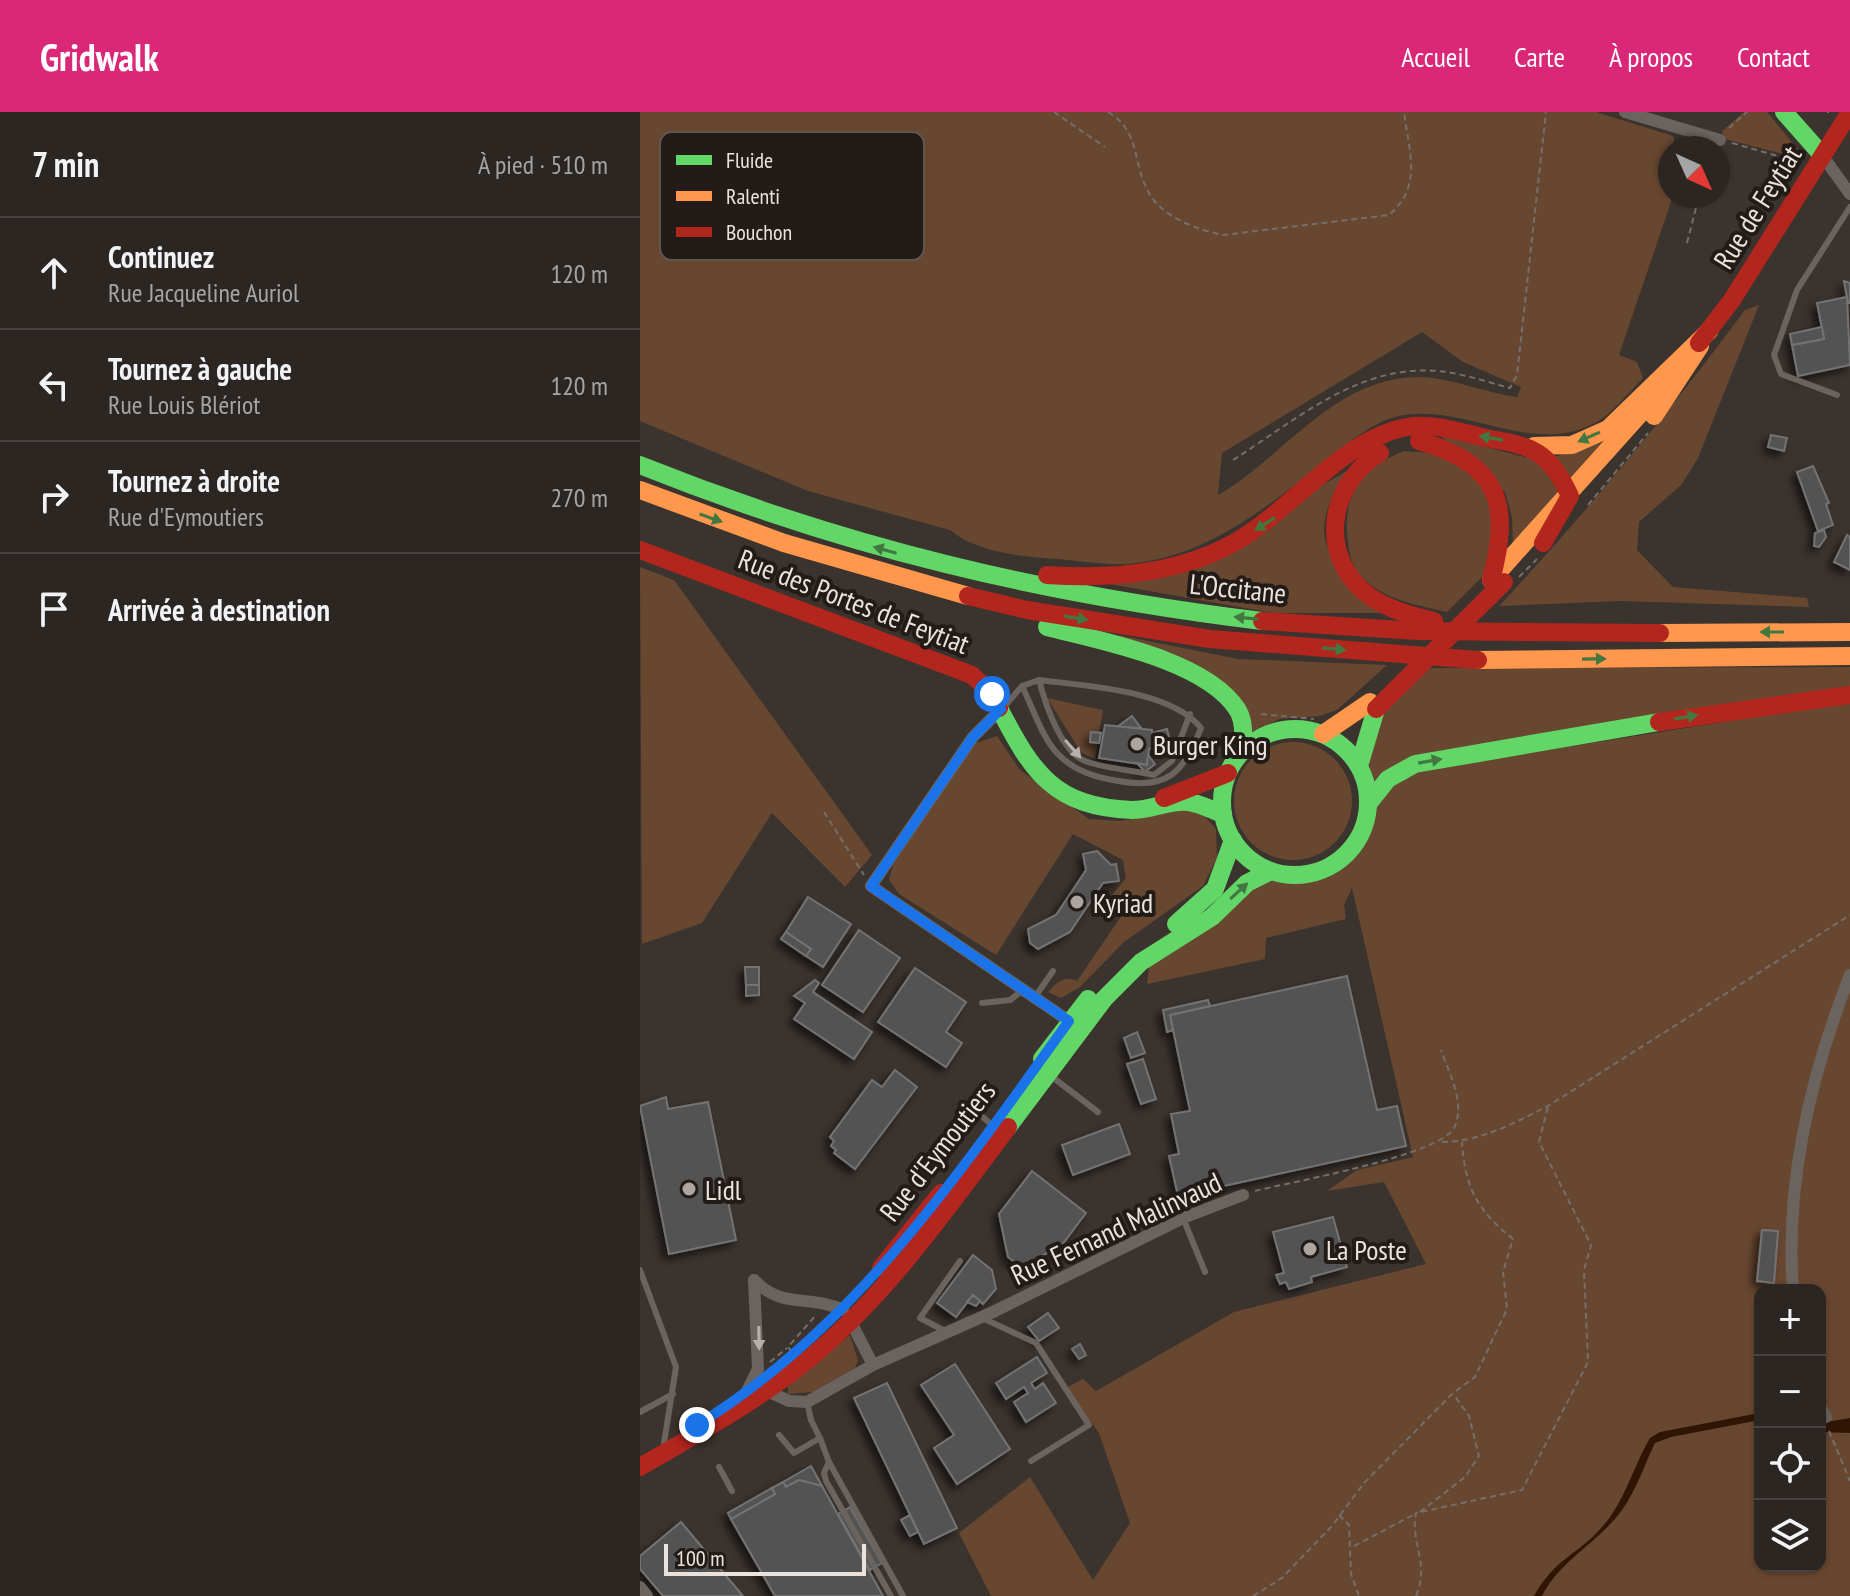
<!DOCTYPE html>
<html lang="fr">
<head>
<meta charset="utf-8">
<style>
  :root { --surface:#2c2622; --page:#342e2a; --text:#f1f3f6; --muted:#a6a5a5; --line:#484340; --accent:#db2777 }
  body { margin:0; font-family:"PT Sans Narrow",sans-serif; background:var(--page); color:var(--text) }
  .controls { position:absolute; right:24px; bottom:24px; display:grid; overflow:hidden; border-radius:16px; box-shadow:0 2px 6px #0004 }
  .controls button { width:72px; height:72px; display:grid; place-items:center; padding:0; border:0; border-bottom:2px solid var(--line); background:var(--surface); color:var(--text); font:40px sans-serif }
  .compass { position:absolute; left:1018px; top:24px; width:72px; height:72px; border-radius:50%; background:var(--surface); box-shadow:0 2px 6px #0004; rotate:135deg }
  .scale { position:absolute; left:24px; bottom:20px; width:202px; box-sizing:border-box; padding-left:8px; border:4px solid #ebe2dc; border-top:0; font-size:22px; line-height:28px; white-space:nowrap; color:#ebe2dc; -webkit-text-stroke:6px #221b17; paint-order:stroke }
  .stop { position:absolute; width:24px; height:24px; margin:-18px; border:6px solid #1a73e8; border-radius:50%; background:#fff }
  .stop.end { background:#1a73e8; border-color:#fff; box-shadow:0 2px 8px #0008 }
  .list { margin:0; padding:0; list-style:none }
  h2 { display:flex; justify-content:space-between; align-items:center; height:104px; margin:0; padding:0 32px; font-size:34px }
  h2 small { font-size:26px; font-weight:400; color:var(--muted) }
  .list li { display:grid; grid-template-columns:52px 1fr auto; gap:24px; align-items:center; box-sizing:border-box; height:112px; padding:0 32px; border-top:2px solid var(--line) }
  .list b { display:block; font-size:30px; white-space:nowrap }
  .list p { margin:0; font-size:26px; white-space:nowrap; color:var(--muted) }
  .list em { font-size:26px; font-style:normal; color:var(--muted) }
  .icon { flex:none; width:44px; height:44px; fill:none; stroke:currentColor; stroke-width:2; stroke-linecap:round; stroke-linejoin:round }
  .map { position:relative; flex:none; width:1210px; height:1484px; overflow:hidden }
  header { display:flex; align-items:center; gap:48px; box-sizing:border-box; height:112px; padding:0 40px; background:var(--accent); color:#fff }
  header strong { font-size:38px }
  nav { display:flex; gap:44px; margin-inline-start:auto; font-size:28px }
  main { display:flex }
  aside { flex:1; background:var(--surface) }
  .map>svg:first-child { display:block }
</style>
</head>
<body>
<header>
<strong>Gridwalk</strong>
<nav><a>Accueil</a><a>Carte</a><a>À propos</a><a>Contact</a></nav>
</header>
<main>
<aside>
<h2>7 min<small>À pied · 510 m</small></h2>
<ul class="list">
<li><svg class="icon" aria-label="ahead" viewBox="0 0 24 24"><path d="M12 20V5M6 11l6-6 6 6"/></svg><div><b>Continuez</b><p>Rue Jacqueline Auriol</p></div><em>120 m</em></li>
<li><svg class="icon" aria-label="left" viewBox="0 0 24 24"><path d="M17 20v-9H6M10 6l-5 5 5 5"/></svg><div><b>Tournez à gauche</b><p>Rue Louis Blériot</p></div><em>120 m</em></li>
<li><svg class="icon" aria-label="right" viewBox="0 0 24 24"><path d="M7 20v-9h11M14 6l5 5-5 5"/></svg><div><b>Tournez à droite</b><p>Rue d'Eymoutiers</p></div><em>270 m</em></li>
<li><svg class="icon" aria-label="arrive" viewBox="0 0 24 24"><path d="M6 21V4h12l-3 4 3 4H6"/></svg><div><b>Arrivée à destination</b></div></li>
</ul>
</aside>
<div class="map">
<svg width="1210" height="1484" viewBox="0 0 1210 1484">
  <defs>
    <filter id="shadow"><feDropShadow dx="-5" dy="5" stdDeviation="4" flood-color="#0009"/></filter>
  </defs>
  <rect width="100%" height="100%" fill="#3b332e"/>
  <g fill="#684731" fill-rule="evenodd">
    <path d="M0 0H956L1033 24 1036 36H1030V84H1033L979 243 997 250 1003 266C989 280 972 302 955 311 892 344 828 293 764 303 733 308 706 333 682 352 623 398 563 447 485 452 464 453 440 449 419 447 384 445 337 441 310 418L168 379 0 309ZM782 220 823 250 881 275 877 285C845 281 813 266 781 265 696 263 643 346 578 383L582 341Z"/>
    <polygon points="1104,0 1127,0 1160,40 1154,45 1085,27 1082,19"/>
    <path d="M1119 193 1058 346 1042 372 999 410 997 438 1033 475 1167 486 1169 495 980 489 859 494C947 400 1028 302 1105 198Z"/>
    <polygon points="981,319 933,371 915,345"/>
    <polygon points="799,323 899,349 919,381 873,431 872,405 865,380"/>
    <path d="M764 339 804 342 840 366 857 409 843 464 807 500C778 493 749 489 726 469 713 458 710 446 708 431 702 383 719 357 764 339Z"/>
    <path d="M707 359C659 433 694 448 745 501H634L469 472 520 465Z"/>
    <polygon points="0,455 34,468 232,743 205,775 132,701 62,811 2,832"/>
    <polygon points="478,523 598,547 747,553 697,598 680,604 640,607 608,621 606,599"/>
    <polygon points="1210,555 1210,576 733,671 726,635 743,601 786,556"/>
    <polygon points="407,586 463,598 455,647 441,640"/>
    <path d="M1210 590V1484H351L319 1421 390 1365 453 1468 490 1411 459 1321 426 1276 443 1267 456 1279 594 1200 786 1152 744 1070 687 1079 717 1058 773 1045 712 776 704 793 706 807 626 826 625 847 507 872 509 855 625 767 661 769 687 764 718 743 739 684 763 661ZM1120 1178H1180V1454H1120Z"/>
    <path d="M357 624 380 658 449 707 481 709 546 697 564 703 576 717 577 746 563 774 484 830 440 875 421 886 408 880C417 870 424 863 437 869L482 803 473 782 486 766 483 748 433 722 356 843 259 782 249 768 253 753 333 632Z"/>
    <circle cx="653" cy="689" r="59"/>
    <polygon points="210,1223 218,1249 215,1256 173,1280 148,1282 148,1274"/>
  </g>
  <g fill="#311504">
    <path d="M1114 1302H1120V1308L1031 1325 1015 1331C1002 1358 994 1386 974 1408 950 1435 918 1452 902 1484H894C916 1445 937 1444 963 1414 986 1387 993 1355 1010 1326L1020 1320Z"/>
    <polygon points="1210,1306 1210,1321 1180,1320 1180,1311"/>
  </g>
  <g fill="#535252" stroke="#737373" stroke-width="2" filter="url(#shadow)">
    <polygon points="1204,169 1210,171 1210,191 1208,191"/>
    <polygon points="1207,185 1210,253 1158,264 1152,233 1184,227 1177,191"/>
    <polygon points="1182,215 1184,227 1152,233 1150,222"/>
    <polygon points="1131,323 1147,326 1144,339 1128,335"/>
    <polygon points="1173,354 1189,391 1186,392 1193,413 1178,419 1157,360"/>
    <polygon points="1184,418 1186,425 1179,435 1174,434 1175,421"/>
    <polygon points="1207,423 1210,425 1210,458 1194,450"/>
    <polygon points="492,604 501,616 477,615"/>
    <polygon points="465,613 512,618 512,621 527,617 530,629 509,637 507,653 459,646"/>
    <polygon points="451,620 461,621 459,631 450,630"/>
    <polygon points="508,643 515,652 505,660 497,651 507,653"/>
    <polygon points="457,739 471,753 476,752 479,769 463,771 430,820 398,837 390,831 388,817 416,803 446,758 443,742"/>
    <polygon points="168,785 211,812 183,855 166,844 171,837 146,820"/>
    <polygon points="219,818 260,846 223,900 182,873"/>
    <polygon points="146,820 171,837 166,844 141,827"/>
    <polygon points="105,855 119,855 119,873 106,873"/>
    <polygon points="275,856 326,890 306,920 322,931 306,955 238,910"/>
    <polygon points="707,864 737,998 757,994 766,1034 538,1084 529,1044 539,1042 531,1002 550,999 530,903"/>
    <polygon points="175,868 179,871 173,880 232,920 214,947 154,907 165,891 154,884"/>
    <polygon points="106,873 119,873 119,883 106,884"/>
    <polygon points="568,888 570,894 530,903 533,918 527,920 523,898"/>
    <polygon points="497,920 505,941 491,946 484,926"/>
    <polygon points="503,947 516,987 501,992 487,952"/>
    <polygon points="255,958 277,975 215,1057 194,1041 196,1038 191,1034 194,1029 190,1025 232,968 242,975"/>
    <polygon points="26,985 28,997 68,990 96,1128 29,1142 0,994"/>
    <polygon points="479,1012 490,1042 433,1063 422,1033"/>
    <polygon points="392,1059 446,1101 422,1133 381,1155 368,1145 359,1102"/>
    <polygon points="693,1105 707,1155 671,1165 672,1170 649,1177 646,1170 640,1172 636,1163 644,1161 633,1120"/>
    <polygon points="1122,1118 1138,1119 1134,1171 1117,1169"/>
    <polygon points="333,1143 352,1158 356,1177 343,1192 333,1183 316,1205 297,1191"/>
    <polygon points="333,1183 340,1189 336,1194 327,1190"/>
    <polygon points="408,1201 419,1216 399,1229 388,1215"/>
    <polygon points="440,1232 446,1243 439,1247 432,1237"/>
    <polygon points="397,1245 407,1261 391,1271 395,1277 403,1271 416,1291 386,1310 374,1290 388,1281 384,1275 366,1287 356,1271"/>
    <polygon points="315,1252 370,1337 317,1372 294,1336 314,1323 281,1273"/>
    <polygon points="247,1271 317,1416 284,1432 214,1286"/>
    <polygon points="171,1354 182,1374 159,1368 146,1375 143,1370"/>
    <polygon points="159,1368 182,1374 243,1484 135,1484 91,1407 135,1382 132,1376 143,1370 146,1375"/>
    <polygon points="132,1376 135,1382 91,1407 88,1401"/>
    <polygon points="210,1395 242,1451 230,1458 198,1402"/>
    <polygon points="270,1403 278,1420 270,1424 261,1408"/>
    <polygon points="41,1410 103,1484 23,1484 0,1457 0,1444"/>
  </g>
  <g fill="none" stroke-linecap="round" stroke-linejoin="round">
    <g stroke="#756e6a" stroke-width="2" stroke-dasharray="6 4" stroke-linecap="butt">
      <polyline points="414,0 465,35"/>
      <path d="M468 0C501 19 492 52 509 81 522 105 558 118 583 123L749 103C783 74 769 40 764 0"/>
      <polyline points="1188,1 1188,0"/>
      <polyline points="1089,16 1107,0"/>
      <polyline points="1092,31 1159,50"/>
      <polyline points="1047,131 1059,84"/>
      <path d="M593 348C656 308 719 252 798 259 822 261 847 270 870 276L877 263 906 0"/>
      <polyline points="948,393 1008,321"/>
      <polyline points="879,465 897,447"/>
      <polyline points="621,602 674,607"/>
      <polyline points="567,626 573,627 572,650"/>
      <polyline points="184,700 224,763"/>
      <path d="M802 1030C840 1030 874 1011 908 994L1210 803"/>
      <path d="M615 1079C650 1070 805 1043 815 1014 825 989 809 961 801 938"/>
      <polyline points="152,1240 148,1235 176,1203"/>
      <polyline points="130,1250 147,1236"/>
      <polyline points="1189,1319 1210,1369"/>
      <polyline points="780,1400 825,1365 839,1344 829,1304 814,1283"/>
      <polyline points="699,1403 709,1413 711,1462 719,1484"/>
      <polyline points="714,1434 775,1402"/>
      <path d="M613 1484 642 1466 692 1414 724 1371 813 1281 835 1265 867 1197 863 1160 873 1127C837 1098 825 1076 822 1030"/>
      <path d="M776 1484C790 1451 770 1431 776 1401L882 1378 948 1250 944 1158 951 1133 899 1030 908 994"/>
    </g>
    <g stroke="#6a635e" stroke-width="6">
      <polyline points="1197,283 1141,262 1134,243 1157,178 1210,95"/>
      <path d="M399 568C405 591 421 640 445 649 466 657 492 658 514 663L532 649 550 602"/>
      <path d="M364 595 382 574 399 568C446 574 531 578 561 616 543 661 528 678 478 669 454 665 434 659 417 641 402 625 392 594 382 574"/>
      <polyline points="395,885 413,859"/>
      <polyline points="342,891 370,888 383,878"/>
      <polyline points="411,964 458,1000"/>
      <polyline points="330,994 353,1014"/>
      <polyline points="543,1106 565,1160"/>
      <polyline points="0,1158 36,1255 24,1331"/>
      <polyline points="342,1206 396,1231 449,1313 391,1349"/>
      <polyline points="307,1220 280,1206 320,1149"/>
      <polyline points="0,1300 33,1282"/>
      <polyline points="139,1323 154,1341 180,1326 171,1308 167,1290"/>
      <polyline points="180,1326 189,1350"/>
      <polyline points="79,1355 92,1379"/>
      <polyline points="251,1484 186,1369 184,1361 189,1350 263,1484"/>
    </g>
    <g stroke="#6a635e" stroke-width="12">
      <polyline points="985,0 1080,28"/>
      <polyline points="1182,43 1210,82"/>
      <polyline points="361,597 333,625 231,774 429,909"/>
      <path d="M114 1168C143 1198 170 1182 203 1198"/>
      <path d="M1153 1178C1145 1072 1171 962 1210 863"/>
      <polyline points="210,1208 233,1253"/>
      <polyline points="127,1279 149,1289 167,1290 233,1253 353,1200 543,1106 603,1083"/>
      <polyline points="106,1281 118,1257 114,1168"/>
      <polyline points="1180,1294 1186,1305"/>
      <polyline points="0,1475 7,1484"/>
    </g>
    <g stroke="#63d668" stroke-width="18">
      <polyline points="1144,0 1182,43"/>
      <path d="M0 353C207 436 401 482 622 509"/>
      <path d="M407 515C461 529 565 548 597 597 605 609 603 625 603 639"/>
      <path d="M359 596C392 660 414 695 492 698 510 698 530 688 548 690 559 691 572 698 583 702"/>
      <circle cx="655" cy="690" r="73"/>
      <polyline points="719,654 736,597"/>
      <polyline points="728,692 748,667 775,652 1019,610"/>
      <polyline points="536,812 575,777 593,728"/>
      <polyline points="402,947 448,887"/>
      <polyline points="368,1015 464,887 501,850 572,805 607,771 631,759"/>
    </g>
    <g stroke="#ff974d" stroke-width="18">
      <polyline points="1014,304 1060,234"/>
      <polyline points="894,334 932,333 968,317 1069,219"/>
      <polyline points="0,378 144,431 328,484"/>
      <polyline points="851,468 1016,284"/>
      <polyline points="1020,521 1210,520"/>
      <polyline points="838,548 1210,544"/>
      <polyline points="683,622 730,590"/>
    </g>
    <g stroke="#b3261e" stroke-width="18">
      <polyline points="1059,231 1092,188 1210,0"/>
      <path d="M779 329C859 351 872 392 851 468"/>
      <path d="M740 341C694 368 678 431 717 473 736 494 767 503 794 509"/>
      <polyline points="0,438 332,563 352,582 359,596"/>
      <path d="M407 463C467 467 531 463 586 435 649 404 703 322 774 314 798 312 823 321 846 326 893 334 909 339 930 384L903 431"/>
      <polyline points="328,484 387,498 570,527 838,548"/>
      <polyline points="622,509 777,519 1020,521"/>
      <polyline points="1019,610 1210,583"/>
      <polyline points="524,686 588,661"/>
      <polyline points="241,1156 301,1081"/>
      <path d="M0 1355C55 1323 110 1293 160 1254 243 1189 305 1099 368 1015"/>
    </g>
    <polyline stroke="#b3261e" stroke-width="18" points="736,597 864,470"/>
  </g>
  <defs><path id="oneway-solid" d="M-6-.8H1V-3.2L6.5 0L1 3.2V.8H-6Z" transform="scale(2)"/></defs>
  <g fill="#427840">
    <use href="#oneway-solid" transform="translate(949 325) rotate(156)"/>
    <use href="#oneway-solid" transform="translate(851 326) rotate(-170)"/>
    <use href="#oneway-solid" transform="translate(71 406) rotate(19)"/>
    <use href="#oneway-solid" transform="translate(625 412) rotate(147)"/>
    <use href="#oneway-solid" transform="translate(245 438) rotate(-164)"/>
    <use href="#oneway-solid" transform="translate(436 506) rotate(9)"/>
    <use href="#oneway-solid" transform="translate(606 506) rotate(-175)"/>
    <use href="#oneway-solid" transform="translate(1132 520) rotate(-180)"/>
    <use href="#oneway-solid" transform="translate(694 537) rotate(5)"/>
    <use href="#oneway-solid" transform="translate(954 547) rotate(-1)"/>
    <use href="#oneway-solid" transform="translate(1046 605) rotate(-10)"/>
    <use href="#oneway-solid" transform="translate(790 649) rotate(-10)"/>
    <use href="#oneway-solid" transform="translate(599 779) rotate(-43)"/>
  </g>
  <g fill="#b7afaa">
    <use href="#oneway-solid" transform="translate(433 637) rotate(49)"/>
    <use href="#oneway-solid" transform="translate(119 1226) rotate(89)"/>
  </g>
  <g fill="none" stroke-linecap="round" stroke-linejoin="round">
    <path stroke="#1a73e8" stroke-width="10" d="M57 1313C217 1215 321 1058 429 909L231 774 333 625 361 597 352 582"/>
  </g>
  <g fill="#ada59f" stroke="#221b17" stroke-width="3">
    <circle cx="497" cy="632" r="8"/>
    <circle cx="437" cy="790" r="8"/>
    <circle cx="49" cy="1077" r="8"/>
    <circle cx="670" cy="1137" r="8"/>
  </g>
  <g text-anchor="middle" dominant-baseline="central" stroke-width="8" stroke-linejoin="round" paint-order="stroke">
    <g font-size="28" fill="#ebe2dc" stroke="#221b17">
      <text transform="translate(1117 95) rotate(-58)">Rue de Feytiat</text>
      <text transform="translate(598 476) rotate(6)">L'Occitane</text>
      <text transform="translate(214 489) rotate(21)">Rue des Portes de Feytiat</text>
      <text transform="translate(297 1039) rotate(-52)">Rue d'Eymoutiers</text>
      <text transform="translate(476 1116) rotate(-25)">Rue Fernand Malinvaud</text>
    </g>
    <g font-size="28" fill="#ebe2dc" stroke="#221b17" text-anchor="start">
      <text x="513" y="632">Burger King</text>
      <text x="453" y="790">Kyriad</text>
      <text x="65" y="1077">Lidl</text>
      <text x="686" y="1137">La Poste</text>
    </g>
  </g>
  <rect x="20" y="20" width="264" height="128" rx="12" fill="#221b17" stroke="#5e5752" stroke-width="2"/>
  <rect x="36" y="43" width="36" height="10" fill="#63d668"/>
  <rect x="36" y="79" width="36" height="10" fill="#ff974d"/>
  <rect x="36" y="115" width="36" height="10" fill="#b3261e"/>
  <g font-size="22" fill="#ebe2dc">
    <text x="86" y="56">Fluide</text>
    <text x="86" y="92">Ralenti</text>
    <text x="86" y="128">Bouchon</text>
  </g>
</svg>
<div class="controls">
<button>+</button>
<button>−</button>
<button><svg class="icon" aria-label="locate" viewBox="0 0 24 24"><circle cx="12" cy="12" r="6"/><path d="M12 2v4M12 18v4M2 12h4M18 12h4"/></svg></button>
<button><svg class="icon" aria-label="layers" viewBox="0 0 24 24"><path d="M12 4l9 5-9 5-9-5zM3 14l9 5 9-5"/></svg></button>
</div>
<svg class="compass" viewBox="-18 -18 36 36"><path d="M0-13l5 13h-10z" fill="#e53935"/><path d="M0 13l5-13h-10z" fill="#a6a5a5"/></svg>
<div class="scale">100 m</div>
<div class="stop" style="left:352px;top:582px"></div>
<div class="stop end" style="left:57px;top:1313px"></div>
</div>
</main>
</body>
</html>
